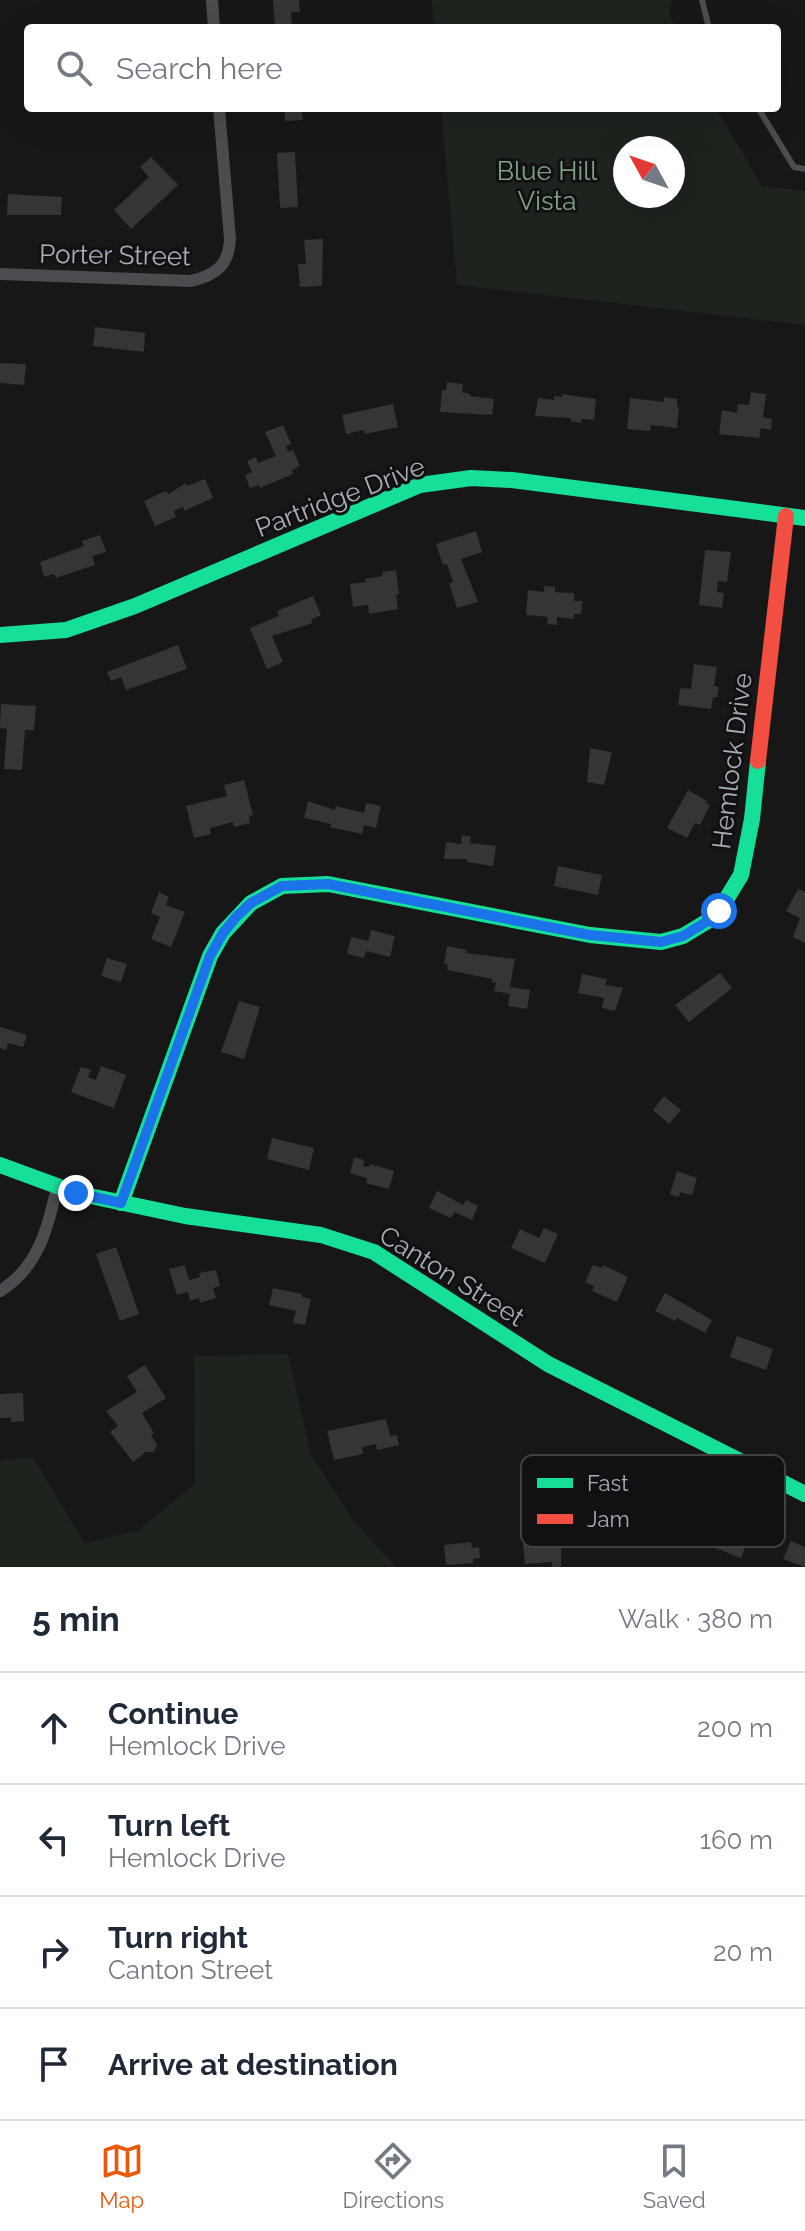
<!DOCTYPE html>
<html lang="en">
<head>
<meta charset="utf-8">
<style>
  :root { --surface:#fff; --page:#f6f6f7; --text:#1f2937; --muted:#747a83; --line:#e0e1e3; --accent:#ea580c }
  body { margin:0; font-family:Raleway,sans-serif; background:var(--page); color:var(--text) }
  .compass { position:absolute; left:613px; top:136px; width:72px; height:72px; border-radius:50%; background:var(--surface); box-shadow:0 8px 32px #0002; rotate:310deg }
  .stop { position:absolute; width:24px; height:24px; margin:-18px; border:6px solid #1a73e8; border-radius:50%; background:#fff }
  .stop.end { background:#1a73e8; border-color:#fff; box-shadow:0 2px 8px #0008 }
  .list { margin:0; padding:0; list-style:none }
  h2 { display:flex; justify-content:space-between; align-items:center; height:104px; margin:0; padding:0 32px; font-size:34px }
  h2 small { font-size:26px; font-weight:400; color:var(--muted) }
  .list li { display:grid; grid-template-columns:52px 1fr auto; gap:24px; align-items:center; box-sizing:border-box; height:112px; padding:0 32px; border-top:2px solid var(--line) }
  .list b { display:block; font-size:30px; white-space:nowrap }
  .list p { margin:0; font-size:26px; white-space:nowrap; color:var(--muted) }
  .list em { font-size:26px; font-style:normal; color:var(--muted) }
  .icon { flex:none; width:44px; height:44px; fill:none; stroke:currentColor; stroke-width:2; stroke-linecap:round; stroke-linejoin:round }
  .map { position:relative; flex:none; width:805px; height:1567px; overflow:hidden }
  .search { position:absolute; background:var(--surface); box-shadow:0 8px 32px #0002; left:24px; right:24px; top:24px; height:88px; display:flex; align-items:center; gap:20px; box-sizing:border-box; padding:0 28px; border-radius:8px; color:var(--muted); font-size:30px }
  .sheet { height:552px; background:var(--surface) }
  nav { display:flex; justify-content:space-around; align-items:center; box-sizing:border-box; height:112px; border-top:2px solid var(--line); background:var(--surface); font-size:22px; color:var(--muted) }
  nav a { display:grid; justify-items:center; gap:4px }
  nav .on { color:var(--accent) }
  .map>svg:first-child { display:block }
</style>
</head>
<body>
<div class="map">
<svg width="805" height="1567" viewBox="0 0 805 1567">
  <rect width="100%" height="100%" fill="#171717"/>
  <g fill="#1d241e" fill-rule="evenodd">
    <polygon points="432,0 672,0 669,13 676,28 434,28"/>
    <path d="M441 108H716L762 186 805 191V325L457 285ZM625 148H673V196H625Z"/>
    <polygon points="288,1354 311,1455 354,1521 396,1567 0,1567 0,1461 33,1457 84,1543 139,1530 195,1484 194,1356"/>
  </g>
  <g fill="#353536">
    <polygon points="273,0 299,0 300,12 291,12 292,28 275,28"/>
    <polygon points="284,108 301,108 303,120 285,121"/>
    <polygon points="295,152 298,207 280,208 277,153"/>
    <polygon points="151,157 178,185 131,229 114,210 149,177 140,167"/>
    <polygon points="8,194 62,197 61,215 7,215"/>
    <polygon points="323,239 322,286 300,287 298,264 306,264 304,240"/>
    <polygon points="95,327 145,333 144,352 93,346"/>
    <polygon points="0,363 26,364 24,385 0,383"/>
    <polygon points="447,382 463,384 462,392 470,394 470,396 494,399 492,415 440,412 442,390 446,390"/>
    <polygon points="751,392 766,394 763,417 772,419 771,430 761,428 759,438 719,434 722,410 737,413 738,404 749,405"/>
    <polygon points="562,394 596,399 594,420 582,419 581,423 571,421 571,418 535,416 538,398 554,400 554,396 562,397"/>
    <polygon points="664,397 677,399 677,407 679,407 677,428 651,425 650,431 627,429 630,398 664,402"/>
    <polygon points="393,404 398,427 365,434 364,430 346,434 342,415"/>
    <polygon points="283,425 291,444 286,446 288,452 293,450 300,466 292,470 293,474 260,488 259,485 250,488 245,475 252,472 247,461 256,457 258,463 276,456 265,432"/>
    <polygon points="205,479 213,498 184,511 183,507 174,511 176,517 155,526 144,501 166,491 168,494 186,483 187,486"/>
    <polygon points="476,531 482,552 461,559 478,602 457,608 449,583 453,582 447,564 443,565 436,544"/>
    <polygon points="100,535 106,552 92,556 95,565 56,578 54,574 44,577 40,562 84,546 82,541"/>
    <polygon points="705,550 731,552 727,582 718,581 717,592 724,593 722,608 699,605"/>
    <polygon points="396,570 399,594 396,595 398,609 369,614 368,605 353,607 350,584 366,582 365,579 383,576 382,572"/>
    <polygon points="544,586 555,587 555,592 574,593 574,601 582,601 581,614 574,614 574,619 557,617 557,625 547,624 548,617 526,615 528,590 544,592"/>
    <polygon points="313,596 321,615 311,620 313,623 272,636 283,662 267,669 250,628 279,616 277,611"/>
    <polygon points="178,645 187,669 126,690 121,677 111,681 107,672"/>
    <polygon points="694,664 717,667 714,686 719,687 717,697 713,697 711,709 678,705 680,688 691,689"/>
    <polygon points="1,704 36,706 34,730 25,730 22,770 4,769 7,729 0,728"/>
    <polygon points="590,748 612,752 604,785 587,782"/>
    <polygon points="244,780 253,815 249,816 250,823 234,827 233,822 210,828 211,834 194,838 186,806 227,796 224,785"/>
    <polygon points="688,790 707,801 706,803 710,805 700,825 695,823 687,838 667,828"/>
    <polygon points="308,801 335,810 336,806 364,813 366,803 381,806 376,828 364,825 362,834 330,827 331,824 304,818"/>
    <polygon points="462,835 471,837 470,843 496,846 493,866 467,862 467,859 444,859 446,842 461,844"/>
    <polygon points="558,866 602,875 598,895 554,886"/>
    <polygon points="798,889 805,892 805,943 793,937 800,918 786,911"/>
    <polygon points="159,892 169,897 166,905 185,912 171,947 151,939 160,917 151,913"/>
    <polygon points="371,930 395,936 390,957 366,951 364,958 347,954 351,937 368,941"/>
    <polygon points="447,946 467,950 466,953 515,959 510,987 530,990 527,1009 508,1006 510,994 494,991 496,983 492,982 492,979 447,970 448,965 444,964"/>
    <polygon points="107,958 127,964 121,982 101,976"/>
    <polygon points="720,973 732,988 689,1022 675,1005"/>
    <polygon points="582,974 607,979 605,985 623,988 615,1011 602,1008 604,998 578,993"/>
    <polygon points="239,1001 260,1007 244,1059 221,1052"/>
    <polygon points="0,1027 27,1035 23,1047 8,1043 6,1050 0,1048"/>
    <polygon points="101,1066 126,1075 114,1108 71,1092 81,1067 91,1070 88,1077 96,1080"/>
    <polygon points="664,1096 681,1110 669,1124 653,1110"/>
    <polygon points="272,1138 314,1148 309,1170 267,1159"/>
    <polygon points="354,1157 364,1160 363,1166 369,1167 370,1164 394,1171 389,1189 366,1183 367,1178 350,1173"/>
    <polygon points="677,1171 697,1178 692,1195 680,1192 679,1197 670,1194"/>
    <polygon points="437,1191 463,1205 466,1200 478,1206 472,1220 454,1212 451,1218 429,1208"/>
    <polygon points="544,1228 558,1234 545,1263 511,1248 520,1229 539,1238"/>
    <polygon points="116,1247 139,1314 120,1321 96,1254"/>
    <polygon points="185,1265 189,1280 200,1277 199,1273 216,1270 220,1286 213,1288 216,1298 200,1303 199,1298 190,1301 188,1292 177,1295 169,1269"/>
    <polygon points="593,1265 602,1268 603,1265 628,1277 617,1302 592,1291 594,1286 585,1282"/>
    <polygon points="273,1288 302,1294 302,1297 311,1299 305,1325 293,1323 296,1311 269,1305"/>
    <polygon points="665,1293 712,1320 705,1333 677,1318 675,1321 655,1311"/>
    <polygon points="737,1336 773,1349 766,1370 730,1357"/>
    <polygon points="145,1365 166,1398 142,1413 154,1433 151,1435 157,1445 154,1452 146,1452 133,1462 110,1432 118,1426 106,1411 137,1392 127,1376"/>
    <polygon points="23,1393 24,1421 11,1422 11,1418 0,1418 0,1394"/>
    <polygon points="386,1419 390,1436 397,1435 399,1445 377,1450 376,1444 362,1447 363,1454 334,1460 327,1431"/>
    <polygon points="694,1524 711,1531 710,1533 715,1535 719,1526 749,1538 741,1558 705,1544 703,1547 687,1541"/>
    <polygon points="791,1541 805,1547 805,1567 783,1559"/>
    <polygon points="471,1542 472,1548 479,1547 480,1558 473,1559 473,1563 446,1565 444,1545"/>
    <polygon points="553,1542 553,1546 561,1546 561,1567 552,1567 552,1562 525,1564 523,1544"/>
  </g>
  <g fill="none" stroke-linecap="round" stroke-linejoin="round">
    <g stroke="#4b4c50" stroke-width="6">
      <polyline points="702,0 709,28"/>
      <polyline points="758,108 794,167 805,169"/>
    </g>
    <g stroke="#4b4c50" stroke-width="12">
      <polyline points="212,0 214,28"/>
      <path d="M0 274 191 281C216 275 229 265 230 239L219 108"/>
      <path d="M0 1291C38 1268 48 1228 57 1187"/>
    </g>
    <g stroke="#16e098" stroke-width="16">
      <polyline points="0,635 66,630 135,606 420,485 471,478 512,480 805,518"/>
      <polyline points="0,1165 76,1193 185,1216 321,1235 374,1252 548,1364 805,1494"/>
      <polyline points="121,1203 210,956 223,933 251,903 282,886 328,884 590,935 661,942 683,936 716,916 741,875 752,819 758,761"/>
    </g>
    <polyline stroke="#f24e42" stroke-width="16" points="758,761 786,516"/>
  </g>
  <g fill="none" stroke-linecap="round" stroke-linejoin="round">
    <polyline stroke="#1a73e8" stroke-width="10" points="76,1193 121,1203 210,956 223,933 236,917 251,903 282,886 328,884 590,935 661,942 683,936 716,916 719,911"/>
  </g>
  <g text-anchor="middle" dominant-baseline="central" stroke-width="6" stroke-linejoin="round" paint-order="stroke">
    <g font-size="26" fill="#7fa381" stroke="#111113">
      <text x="547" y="171">Blue Hill<tspan x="547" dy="30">Vista</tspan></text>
    </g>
    <g font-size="26" fill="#a8adb8" stroke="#111113">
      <text transform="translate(115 255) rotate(1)">Porter Street</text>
      <text transform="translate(340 497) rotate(-21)">Partridge Drive</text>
      <text transform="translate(732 761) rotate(-83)">Hemlock Drive</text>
      <text transform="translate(452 1276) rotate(32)">Canton Street</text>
    </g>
  </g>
  <rect x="521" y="1455" width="264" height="92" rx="12" fill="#111113" stroke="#3e4045" stroke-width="2"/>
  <rect x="537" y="1478" width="36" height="10" fill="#16e098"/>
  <rect x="537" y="1514" width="36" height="10" fill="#f24e42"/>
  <g font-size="22" fill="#a8adb8">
    <text x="587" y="1491">Fast</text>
    <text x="587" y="1527">Jam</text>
  </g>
</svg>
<svg class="compass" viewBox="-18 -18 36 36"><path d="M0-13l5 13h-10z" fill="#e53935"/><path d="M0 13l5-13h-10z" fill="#747a83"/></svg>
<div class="stop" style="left:719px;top:911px"></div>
<div class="stop end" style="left:76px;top:1193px"></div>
<div class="search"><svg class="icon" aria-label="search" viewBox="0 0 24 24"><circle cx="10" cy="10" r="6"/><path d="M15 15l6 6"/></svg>Search here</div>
</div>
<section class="sheet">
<h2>5 min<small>Walk · 380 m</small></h2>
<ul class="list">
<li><svg class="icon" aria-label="ahead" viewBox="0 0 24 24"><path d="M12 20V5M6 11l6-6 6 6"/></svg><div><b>Continue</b><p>Hemlock Drive</p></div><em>200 m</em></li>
<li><svg class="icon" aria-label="left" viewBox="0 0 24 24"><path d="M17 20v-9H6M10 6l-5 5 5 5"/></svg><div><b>Turn left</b><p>Hemlock Drive</p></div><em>160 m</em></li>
<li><svg class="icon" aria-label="right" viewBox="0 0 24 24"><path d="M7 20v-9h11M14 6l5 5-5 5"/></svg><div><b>Turn right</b><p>Canton Street</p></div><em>20 m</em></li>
<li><svg class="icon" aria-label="arrive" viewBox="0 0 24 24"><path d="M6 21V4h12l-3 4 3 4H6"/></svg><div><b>Arrive at destination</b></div></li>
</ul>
</section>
<nav>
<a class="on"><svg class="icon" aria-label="map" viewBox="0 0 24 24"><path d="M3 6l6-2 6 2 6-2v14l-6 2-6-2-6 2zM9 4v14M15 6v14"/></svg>Map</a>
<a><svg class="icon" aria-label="directions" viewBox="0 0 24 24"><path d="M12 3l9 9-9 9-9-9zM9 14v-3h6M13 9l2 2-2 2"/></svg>Directions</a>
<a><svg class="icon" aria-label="saved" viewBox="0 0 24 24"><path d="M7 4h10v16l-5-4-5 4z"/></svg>Saved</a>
</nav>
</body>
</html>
